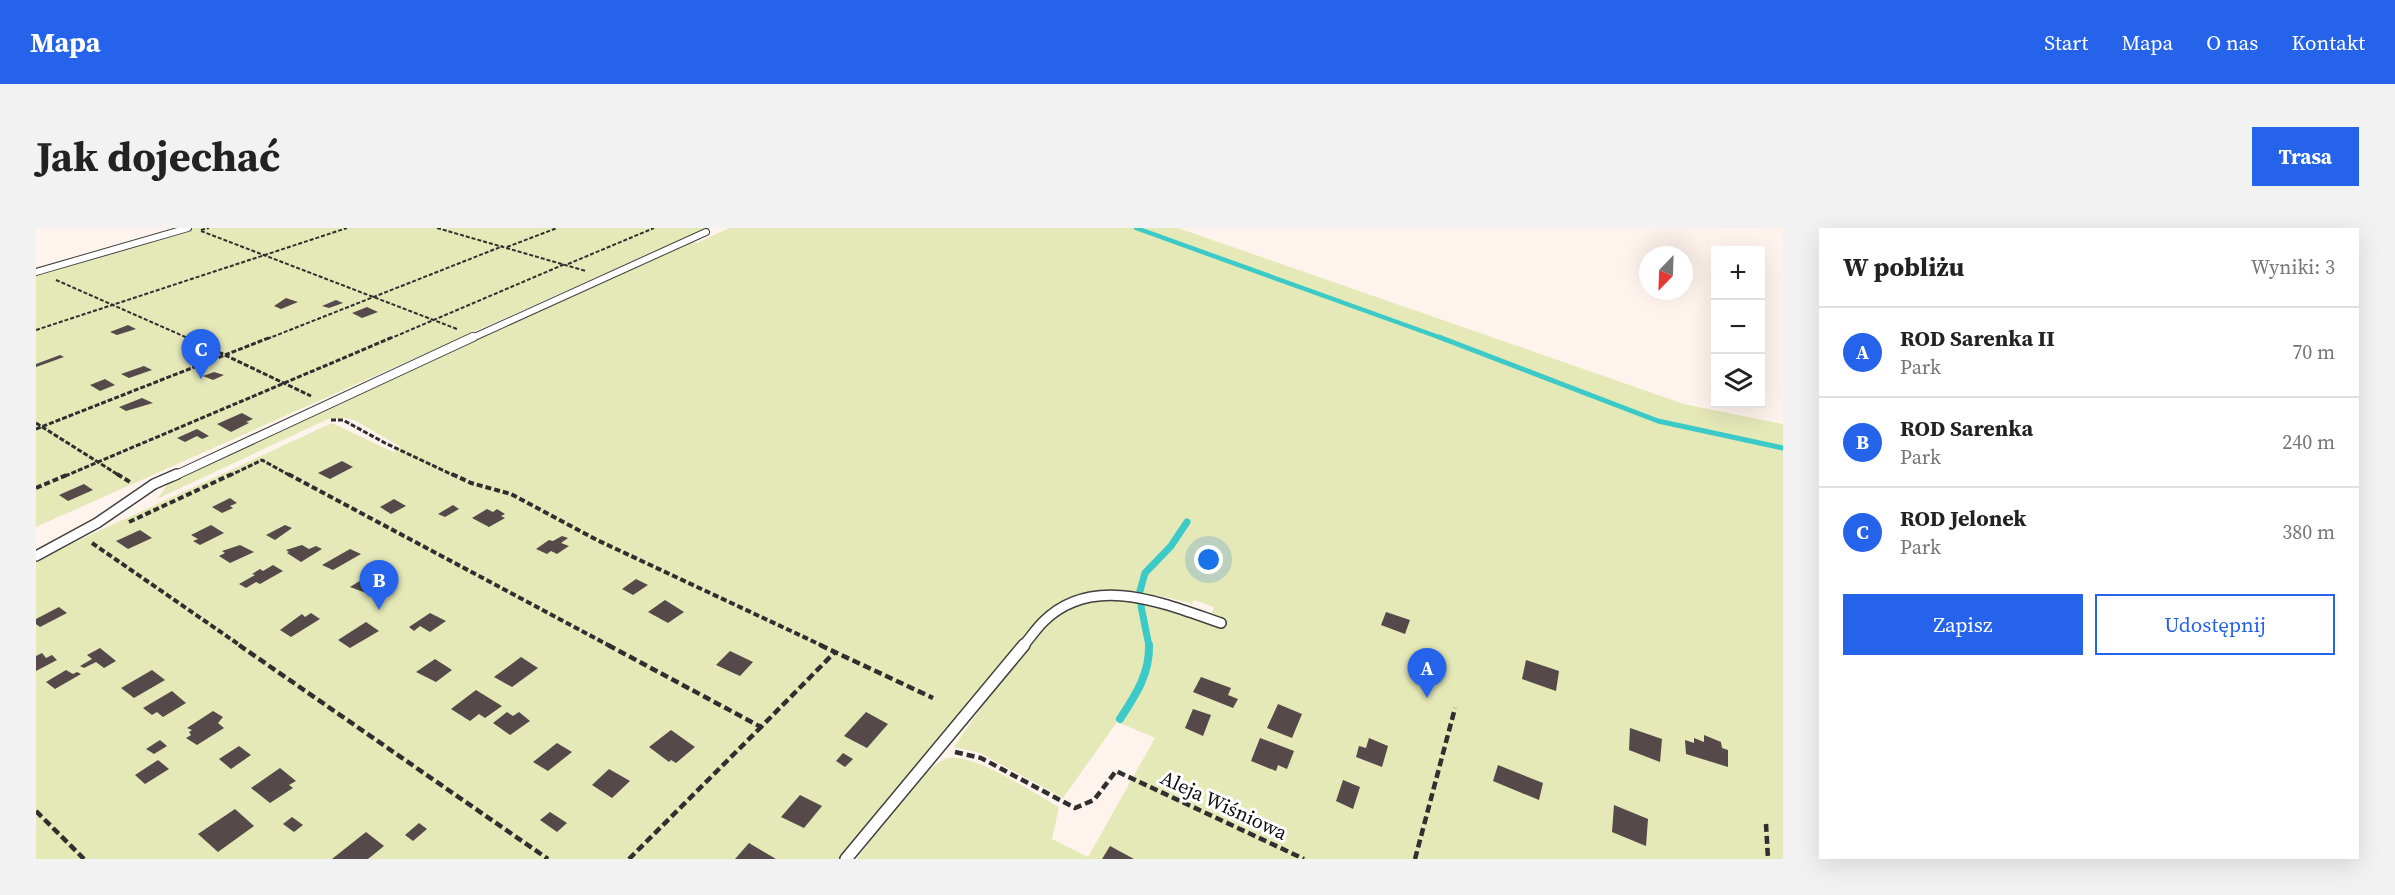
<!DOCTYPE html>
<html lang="pl">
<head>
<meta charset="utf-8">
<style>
  :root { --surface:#fff; --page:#f2f2f2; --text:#222; --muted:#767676; --line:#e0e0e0; --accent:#2563eb }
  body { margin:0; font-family:"Source Serif 4",serif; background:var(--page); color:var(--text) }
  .controls { position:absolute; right:18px; top:18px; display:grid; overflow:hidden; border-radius:0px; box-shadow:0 6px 24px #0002 }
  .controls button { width:54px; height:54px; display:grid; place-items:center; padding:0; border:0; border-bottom:2px solid var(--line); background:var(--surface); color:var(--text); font:30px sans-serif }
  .compass { position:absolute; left:1603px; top:18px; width:54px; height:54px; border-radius:50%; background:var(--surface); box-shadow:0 6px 24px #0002; rotate:203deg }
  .you { position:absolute; left:1173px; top:332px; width:21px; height:21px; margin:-15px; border:4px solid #fff; border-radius:50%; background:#1a73e8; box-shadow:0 0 0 9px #1a73e833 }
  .badge { display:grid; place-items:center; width:39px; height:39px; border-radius:50%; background:var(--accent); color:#fff; font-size:20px; font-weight:700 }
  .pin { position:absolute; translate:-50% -50px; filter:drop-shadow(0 2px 3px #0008) }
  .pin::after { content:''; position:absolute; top:32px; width:21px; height:18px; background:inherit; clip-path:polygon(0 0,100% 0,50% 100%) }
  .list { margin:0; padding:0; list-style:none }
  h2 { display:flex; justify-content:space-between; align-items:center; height:78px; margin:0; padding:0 24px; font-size:26px }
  h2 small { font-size:20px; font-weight:400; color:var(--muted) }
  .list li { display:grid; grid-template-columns:39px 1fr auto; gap:18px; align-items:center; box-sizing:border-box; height:90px; padding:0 24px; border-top:2px solid var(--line) }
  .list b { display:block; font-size:22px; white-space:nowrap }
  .list p { margin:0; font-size:20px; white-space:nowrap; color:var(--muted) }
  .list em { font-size:20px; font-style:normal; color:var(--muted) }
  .actions { display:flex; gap:12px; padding:18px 24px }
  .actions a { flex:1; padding:14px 0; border:2px solid var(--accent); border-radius:0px; text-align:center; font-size:21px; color:var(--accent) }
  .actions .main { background:var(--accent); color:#fff }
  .icon { flex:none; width:33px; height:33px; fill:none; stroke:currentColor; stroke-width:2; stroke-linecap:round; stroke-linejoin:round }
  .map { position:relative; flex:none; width:1747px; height:631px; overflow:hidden; border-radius:0px }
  header { display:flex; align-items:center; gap:36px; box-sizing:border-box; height:84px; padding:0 30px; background:var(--accent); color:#fff }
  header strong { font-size:28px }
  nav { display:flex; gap:33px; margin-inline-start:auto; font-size:21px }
  .intro { display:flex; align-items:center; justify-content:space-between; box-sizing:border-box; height:144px; padding:0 36px }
  h1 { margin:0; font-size:42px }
  .button { padding:15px 27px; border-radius:0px; background:var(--accent); color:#fff; font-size:21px; font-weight:700 }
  main { display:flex; gap:36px; padding:0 36px }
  aside { flex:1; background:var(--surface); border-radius:0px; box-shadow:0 6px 24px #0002 }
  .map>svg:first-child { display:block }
</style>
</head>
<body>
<header>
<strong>Mapa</strong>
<nav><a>Start</a><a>Mapa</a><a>O nas</a><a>Kontakt</a></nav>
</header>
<div class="intro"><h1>Jak dojechać</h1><a class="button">Trasa</a></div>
<main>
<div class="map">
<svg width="1747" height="631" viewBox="0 0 1747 631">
  <rect width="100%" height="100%" fill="#fff4ed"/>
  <g fill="#e5e8b7">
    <polygon points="157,0 671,0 0,299 0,46"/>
    <path d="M693 0H1142L1648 176 1747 196V631H821C837 610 891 531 914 530 942 527 997 565 1023 579L1016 611 1052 629 1119 510 1081 494 1027 570 944 525 918 519C943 483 997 399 1035 381 1052 373 1071 372 1089 373 1115 375 1139 388 1164 391 1172 392 1180 391 1187 391L1175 387 1178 379 1158 372 1156 376C1130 367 1069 359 1043 366 1030 370 1020 378 1009 385L803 631H0V332L296 195 357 224 365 219 318 192 309 190 292 191 121 271 135 252 652 12 661 15Z"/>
  </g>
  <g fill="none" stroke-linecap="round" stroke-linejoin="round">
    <polyline stroke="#3bcac7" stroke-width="4.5" points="1100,0 1408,111"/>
    <polyline stroke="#3bcac7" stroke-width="5" points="1403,109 1622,193 1747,220"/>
    <g stroke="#3bcac7" stroke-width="7">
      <polyline points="1104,363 1109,345 1135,318 1151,294"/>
      <polyline points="1105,378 1113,418"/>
    </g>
    <path stroke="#3bcac7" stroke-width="8" d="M1084 491C1099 468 1114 446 1113 417"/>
  </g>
  <g fill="#55494a">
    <polygon points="250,70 262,74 245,81 238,78"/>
    <polygon points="300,72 307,75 293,80 286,78"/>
    <polygon points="331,79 342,84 326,90 316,85"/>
    <polygon points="92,97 100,101 81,107 74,104"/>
    <polygon points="24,127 28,129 0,139 0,136"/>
    <polygon points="108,138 116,142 93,150 85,146"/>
    <polygon points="178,144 188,147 177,152 167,148"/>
    <polygon points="69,151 79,157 64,163 54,157"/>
    <polygon points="106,170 117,175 90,183 83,179"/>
    <polygon points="206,185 217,191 210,194 213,195 195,204 181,196"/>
    <polygon points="161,201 173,208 166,211 161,208 149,214 141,210"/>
    <polygon points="306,233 317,239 294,251 282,245"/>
    <polygon points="48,256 57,262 32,273 23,267"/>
    <polygon points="194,270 201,275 194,278 197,280 186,285 176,279"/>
    <polygon points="358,271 370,278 355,286 344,279"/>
    <polygon points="417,277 423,281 409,289 402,286"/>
    <polygon points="451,281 457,284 461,281 469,286 465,288 469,290 453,299 436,290"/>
    <polygon points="175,297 188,305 164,317 157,313 162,311 155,307"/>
    <polygon points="249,297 256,300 239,312 230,307"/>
    <polygon points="104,302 116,310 92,321 80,313"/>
    <polygon points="526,308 532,310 525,315 533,318 521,326 515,323 511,326 500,321 513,312 517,313"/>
    <polygon points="204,317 218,324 194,335 183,328 189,325 186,323"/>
    <polygon points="266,317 273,321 280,318 286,321 265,334 251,325 253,324 250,322"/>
    <polygon points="314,321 325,326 297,342 286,337"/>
    <polygon points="237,337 247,343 224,356 220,354 210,360 203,356 219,347 216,346 224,341 227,343"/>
    <polygon points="335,346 356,357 338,368 314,359"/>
    <polygon points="600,351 612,357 597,367 586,361"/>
    <polygon points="629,372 648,384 632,395 612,384"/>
    <polygon points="23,379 31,385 4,399 0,396 0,391"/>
    <polygon points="1350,384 1374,392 1369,406 1345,397"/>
    <polygon points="275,385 284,391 255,409 244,402 266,386 269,389"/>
    <polygon points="394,385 410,393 394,404 384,398 378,403 373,399"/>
    <polygon points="330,394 343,403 314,420 302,412"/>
    <polygon points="64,420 80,433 68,440 60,434 48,440 44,438 56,431 51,427"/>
    <polygon points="694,423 717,434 704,448 680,437"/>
    <polygon points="6,425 10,430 16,427 21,432 0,443 0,428"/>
    <polygon points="485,429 502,440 476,459 458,449"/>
    <polygon points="399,431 416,442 400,454 380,444"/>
    <polygon points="1490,432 1523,443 1520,463 1486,451"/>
    <polygon points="30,442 37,446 41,444 45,446 19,461 10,454"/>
    <polygon points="116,442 129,452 98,470 85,460"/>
    <polygon points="1165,449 1195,460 1192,467 1202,471 1197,480 1157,464"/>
    <polygon points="440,462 466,478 449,490 443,486 434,493 415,481"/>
    <polygon points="136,463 150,475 127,489 121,484 116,487 107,480"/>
    <polygon points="1242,476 1266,486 1256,510 1231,500"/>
    <polygon points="1157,481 1175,487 1167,508 1149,500"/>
    <polygon points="177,483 187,489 182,495 188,500 161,517 150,510 155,507 153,504 156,502 151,500"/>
    <polygon points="471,484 477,488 483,484 494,493 474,507 457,495"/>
    <polygon points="830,484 852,496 831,520 808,508"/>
    <polygon points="1594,500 1626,511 1624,534 1593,522"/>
    <polygon points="635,502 659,519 640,535 635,532 633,534 613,519"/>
    <polygon points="1668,507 1685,514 1686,520 1692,522 1692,539 1650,526 1649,512 1658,515 1658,510 1668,514"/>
    <polygon points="1224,510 1258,523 1251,541 1242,537 1240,543 1215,533"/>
    <polygon points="1333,510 1352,518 1346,539 1320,529 1323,518 1330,520"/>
    <polygon points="124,512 131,518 118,526 110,521"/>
    <polygon points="521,515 536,524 512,543 497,534"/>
    <polygon points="203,518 215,527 195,541 183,531"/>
    <polygon points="807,525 817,531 809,539 800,533"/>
    <polygon points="122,532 133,541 109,556 99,547"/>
    <polygon points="1462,537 1507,555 1503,572 1457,553"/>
    <polygon points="244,540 260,553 253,557 257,560 234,575 215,560"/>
    <polygon points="573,541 594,553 576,570 556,557"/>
    <polygon points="1307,552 1324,559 1317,581 1300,573"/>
    <polygon points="764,567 786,578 768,600 745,589"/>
    <polygon points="1578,577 1612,591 1610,618 1576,604"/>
    <polygon points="199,581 218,598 182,624 162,606"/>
    <polygon points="514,584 531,595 521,604 504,592"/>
    <polygon points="256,589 267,597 258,604 247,596"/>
    <polygon points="383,595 391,601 377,613 369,607"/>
    <polygon points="330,604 348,618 332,631 296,631"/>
    <polygon points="713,615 740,631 699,631"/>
    <polygon points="1074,618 1098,631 1066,631"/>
  </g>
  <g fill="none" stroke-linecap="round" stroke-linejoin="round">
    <defs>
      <g id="lane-far3">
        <polyline points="0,44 152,0"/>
        <polyline points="434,111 670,4"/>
      </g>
      <polyline id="lane-far2" points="138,248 437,109"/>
      <g id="lane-far1">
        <polyline points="0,328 61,295 118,256 141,246"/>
        <path d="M987 418C994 410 1000 401 1007 394 1057 344 1129 376 1185 395"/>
      </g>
      <polyline id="lane" points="810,631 988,417"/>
    </defs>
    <use href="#lane-far3" stroke="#404040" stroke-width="8"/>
    <use href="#lane-far2" stroke="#404040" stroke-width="10"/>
    <use href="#lane-far1" stroke="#404040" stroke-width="12"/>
    <use href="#lane" stroke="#404040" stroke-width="14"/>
    <g stroke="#2f2f2f" stroke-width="2" stroke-dasharray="4 2" stroke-linecap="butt">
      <polyline points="401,0 550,43"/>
      <polyline points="165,2 173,0"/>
      <polyline points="165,3 421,101"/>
      <polyline points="471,19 521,0"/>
      <polyline points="532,36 618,0"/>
      <polyline points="20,52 154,111"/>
      <polyline points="0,102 311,0"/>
      <polyline points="231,111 467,18"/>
      <polyline points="353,111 529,36"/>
    </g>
    <g stroke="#2f2f2f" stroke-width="3" stroke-dasharray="5 2" stroke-linecap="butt">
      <polyline points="151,109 275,168"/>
      <polyline points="295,192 307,192 349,215 419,248"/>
      <polyline points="0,195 84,248"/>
      <polyline points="0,201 235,109"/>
      <polyline points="29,248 357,109"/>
      <polyline points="193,248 226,232 255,248"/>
    </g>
    <g stroke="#2f2f2f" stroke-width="4" stroke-dasharray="6 3" stroke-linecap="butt">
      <polyline points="81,246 94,254"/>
      <polyline points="252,246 574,418"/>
      <polyline points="416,246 435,255 475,266 561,312 787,418"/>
      <polyline points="0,260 33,246"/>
      <polyline points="93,294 196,246"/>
      <polyline points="56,315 205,418"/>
    </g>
    <g stroke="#2f2f2f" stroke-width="4.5" stroke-dasharray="8 4" stroke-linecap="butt">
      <polyline points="203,417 512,631"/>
      <polyline points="572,417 725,499 799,424"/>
      <polyline points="784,417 897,470"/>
      <polyline points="919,524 945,530 1039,580 1058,572 1080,543 1268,631"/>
      <polyline points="0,583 48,631"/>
      <polyline points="1730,596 1732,631"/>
      <polyline points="593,631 725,499"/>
      <polyline points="1379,631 1419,480"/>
    </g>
    <use href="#lane-far3" stroke="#fff" stroke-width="6"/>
    <use href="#lane-far2" stroke="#fff" stroke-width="8"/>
    <use href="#lane-far1" stroke="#fff" stroke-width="9"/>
    <use href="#lane" stroke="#fff" stroke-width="11"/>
  </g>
  <g text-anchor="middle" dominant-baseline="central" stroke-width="6" stroke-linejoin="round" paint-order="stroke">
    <g font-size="20" fill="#0d0d0d" stroke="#fff">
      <text transform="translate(1188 577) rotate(25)">Aleja Wiśniowa</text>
    </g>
  </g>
</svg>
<div class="controls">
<button>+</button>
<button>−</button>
<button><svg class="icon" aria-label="layers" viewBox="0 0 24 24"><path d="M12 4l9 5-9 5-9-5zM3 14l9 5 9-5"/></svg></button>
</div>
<svg class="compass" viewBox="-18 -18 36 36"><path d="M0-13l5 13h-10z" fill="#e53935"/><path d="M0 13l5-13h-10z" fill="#767676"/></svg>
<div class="you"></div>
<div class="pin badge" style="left:1391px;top:470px">A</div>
<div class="pin badge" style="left:343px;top:382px">B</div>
<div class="pin badge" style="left:165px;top:151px">C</div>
</div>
<aside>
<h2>W pobliżu<small>Wyniki: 3</small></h2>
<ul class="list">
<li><span class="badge">A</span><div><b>ROD Sarenka II</b><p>Park</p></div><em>70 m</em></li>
<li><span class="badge">B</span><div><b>ROD Sarenka</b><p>Park</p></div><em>240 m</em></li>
<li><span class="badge">C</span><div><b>ROD Jelonek</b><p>Park</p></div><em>380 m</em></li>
</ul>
<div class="actions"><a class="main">Zapisz</a><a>Udostępnij</a></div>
</aside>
</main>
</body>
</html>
